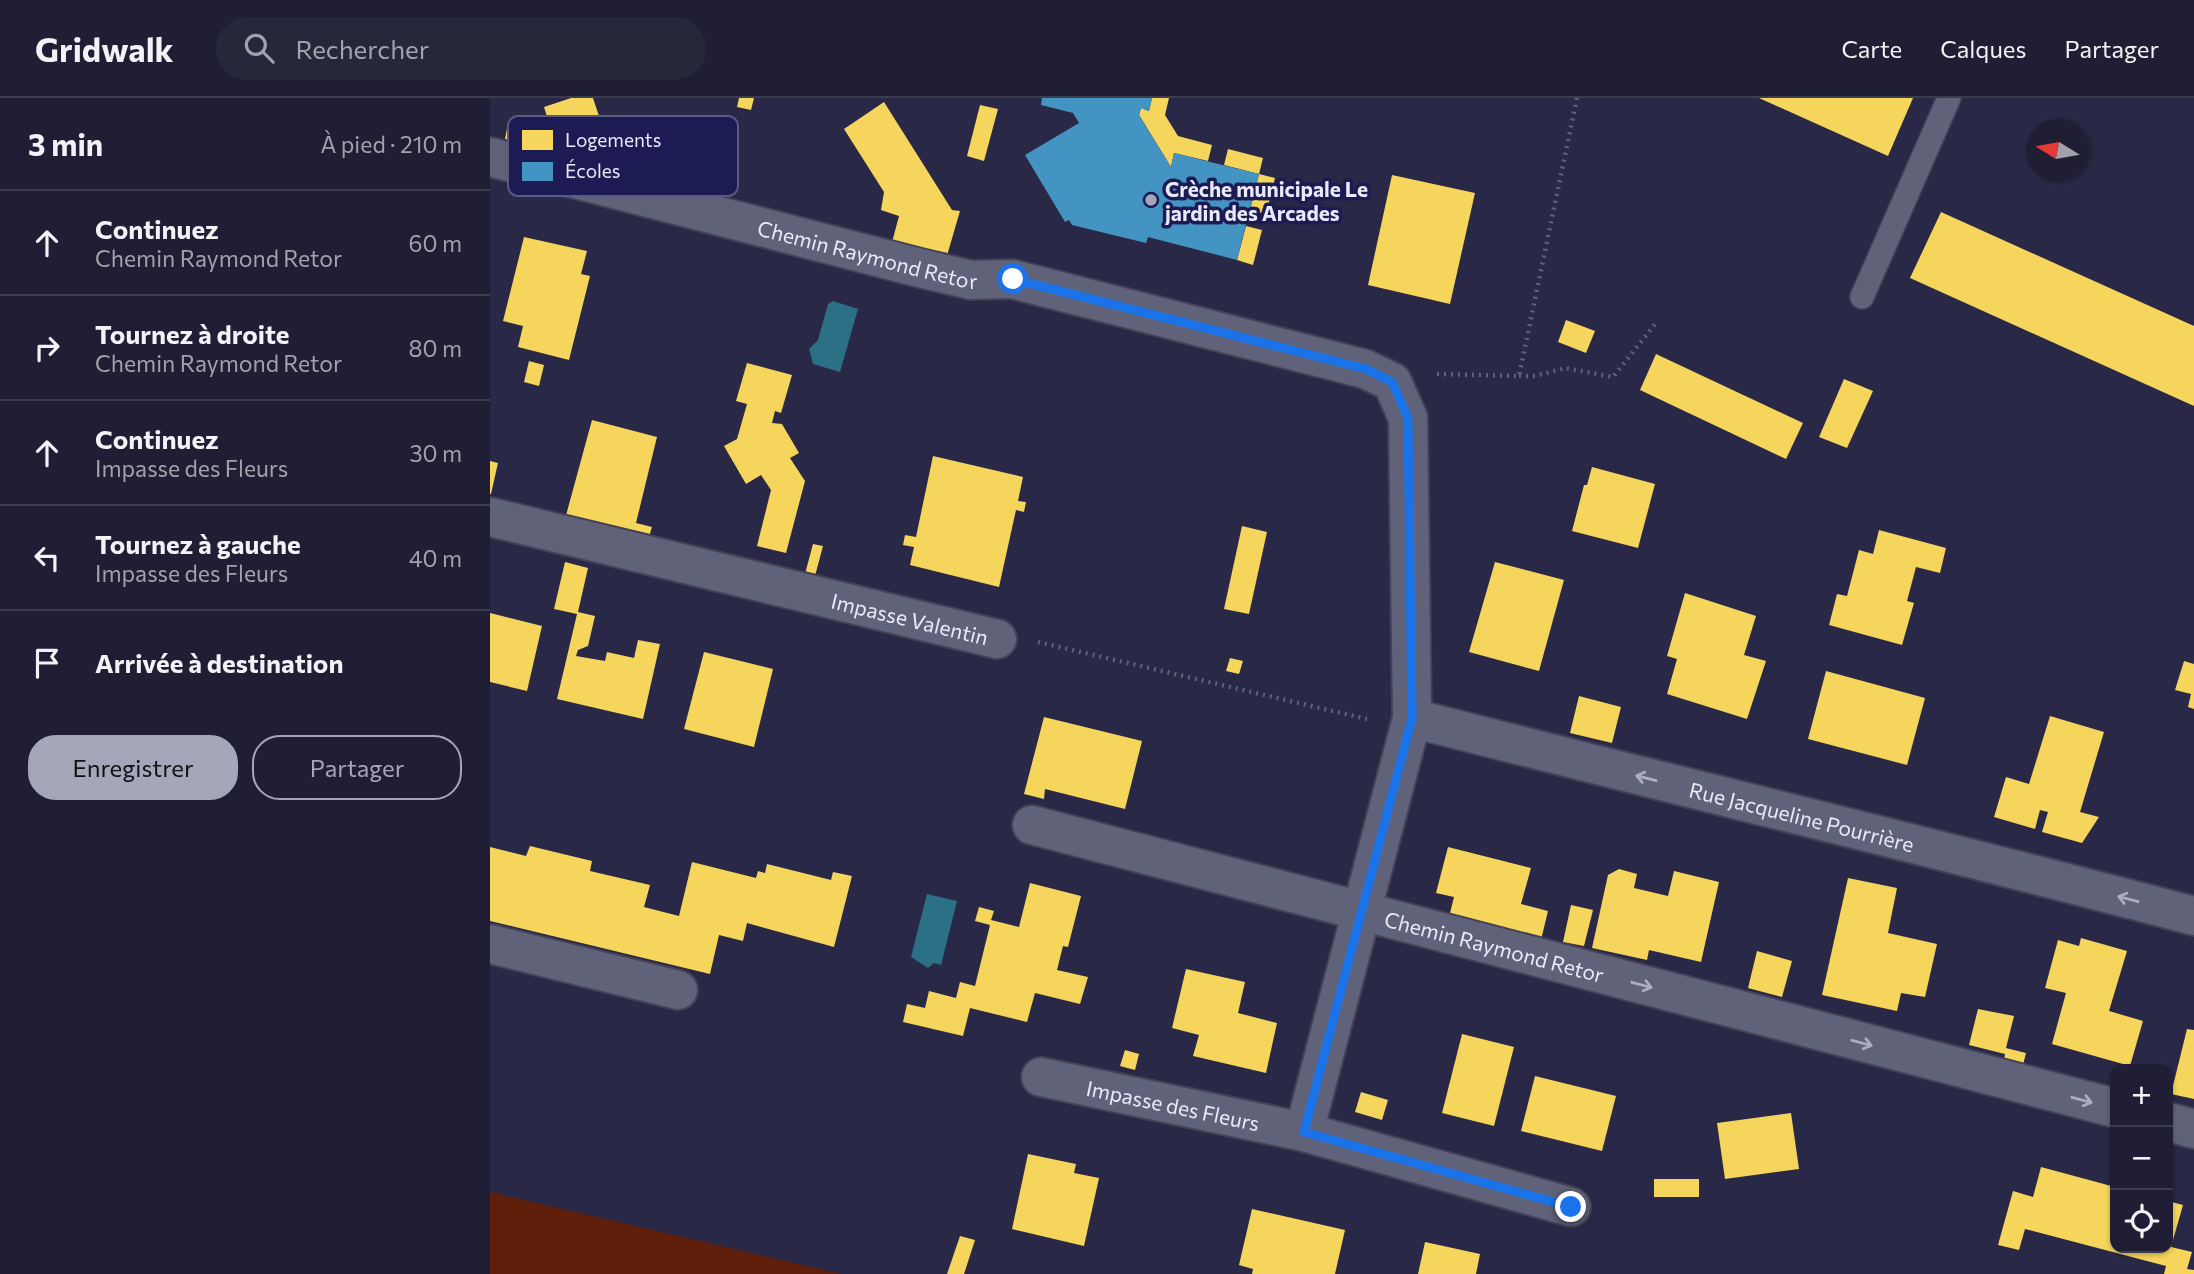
<!DOCTYPE html>
<html lang="fr">
<head>
<meta charset="utf-8">
<style>
  :root { --surface:#1f1e34; --page:#27273c; --text:#f1f3f6; --muted:#a1a2ac; --line:#3c3c4f; --accent:#a5a6ba }
  body { margin:0; font-family:Commissioner,sans-serif; background:var(--page); color:var(--text) }
  .controls { position:absolute; right:21px; bottom:21px; display:grid; overflow:hidden; border-radius:14px; box-shadow:0 2px 5px #0004 }
  .controls button { width:63px; height:63px; display:grid; place-items:center; padding:0; border:0; border-bottom:2px solid var(--line); background:var(--surface); color:var(--text); font:35px sans-serif }
  .compass { position:absolute; left:1536px; top:21px; width:63px; height:63px; border-radius:50%; background:var(--surface); box-shadow:0 2px 5px #0004; rotate:281deg }
  .stop { position:absolute; width:21px; height:21px; margin:-16px; border:5px solid #1a73e8; border-radius:50%; background:#fff }
  .stop.end { background:#1a73e8; border-color:#fff; box-shadow:0 2px 7px #0008 }
  .list { margin:0; padding:0; list-style:none }
  h2 { display:flex; justify-content:space-between; align-items:center; height:91px; margin:0; padding:0 28px; font-size:30px }
  h2 small { font-size:23px; font-weight:400; color:var(--muted) }
  .list li { display:grid; grid-template-columns:46px 1fr auto; gap:21px; align-items:center; box-sizing:border-box; height:105px; padding:0 28px; border-top:2px solid var(--line) }
  .list b { display:block; font-size:26px; white-space:nowrap }
  .list p { margin:0; font-size:23px; white-space:nowrap; color:var(--muted) }
  .list em { font-size:23px; font-style:normal; color:var(--muted) }
  .actions { display:flex; gap:14px; padding:21px 28px }
  .actions a { flex:1; padding:16px 0; border:2px solid var(--accent); border-radius:28px; text-align:center; font-size:24px; color:var(--accent) }
  .actions .main { background:var(--accent); color:#111 }
  .icon { flex:none; width:38px; height:38px; fill:none; stroke:currentColor; stroke-width:2; stroke-linecap:round; stroke-linejoin:round }
  .map { position:relative; flex:none; width:1704px; height:1176px; overflow:hidden }
  header { display:flex; align-items:center; gap:42px; box-sizing:border-box; height:98px; padding:0 35px; background:var(--surface); border-bottom:2px solid var(--line) }
  header strong { font-size:33px }
  nav { display:flex; gap:38px; margin-inline-start:auto; font-size:24px }
  .search { width:490px; height:63px; background:var(--page); display:flex; align-items:center; gap:18px; box-sizing:border-box; padding:0 24px; border-radius:38px; color:var(--muted); font-size:26px }
  main { display:flex }
  aside { flex:1; background:var(--surface) }
  .map>svg:first-child { display:block }
</style>
</head>
<body>
<header>
<strong>Gridwalk</strong>
<div class="search"><svg class="icon" aria-label="search" viewBox="0 0 24 24"><circle cx="10" cy="10" r="6"/><path d="M15 15l6 6"/></svg>Rechercher</div>
<nav><a>Carte</a><a>Calques</a><a>Partager</a></nav>
</header>
<main>
<aside>
<h2>3 min<small>À pied · 210 m</small></h2>
<ul class="list">
<li><svg class="icon" aria-label="ahead" viewBox="0 0 24 24"><path d="M12 20V5M6 11l6-6 6 6"/></svg><div><b>Continuez</b><p>Chemin Raymond Retor</p></div><em>60 m</em></li>
<li><svg class="icon" aria-label="right" viewBox="0 0 24 24"><path d="M7 20v-9h11M14 6l5 5-5 5"/></svg><div><b>Tournez à droite</b><p>Chemin Raymond Retor</p></div><em>80 m</em></li>
<li><svg class="icon" aria-label="ahead" viewBox="0 0 24 24"><path d="M12 20V5M6 11l6-6 6 6"/></svg><div><b>Continuez</b><p>Impasse des Fleurs</p></div><em>30 m</em></li>
<li><svg class="icon" aria-label="left" viewBox="0 0 24 24"><path d="M17 20v-9H6M10 6l-5 5 5 5"/></svg><div><b>Tournez à gauche</b><p>Impasse des Fleurs</p></div><em>40 m</em></li>
<li><svg class="icon" aria-label="arrive" viewBox="0 0 24 24"><path d="M6 21V4h12l-3 4 3 4H6"/></svg><div><b>Arrivée à destination</b></div></li>
</ul>
<div class="actions"><a class="main">Enregistrer</a><a>Partager</a></div>
</aside>
<div class="map">
<svg width="1704" height="1176" viewBox="0 0 1704 1176">
  <rect width="100%" height="100%" fill="#292846"/>
  <polygon fill="#601f0a" points="0,1094 351,1176 0,1176"/>
  <g fill="#2b7085">
    <polygon points="343,203 368,211 350,274 323,266 319,251 328,242 338,206"/>
    <polygon points="437,796 467,803 451,867 444,865 438,870 421,859"/>
  </g>
  <g fill="#f6d55c">
    <polygon points="81,0 103,0 111,24 81,34 77,22 60,28 54,9"/>
    <polygon points="249,0 264,0 261,12 247,9"/>
    <polygon points="662,0 679,0 675,17 688,38 722,47 718,63 684,55 681,69 649,17 651,10 659,13"/>
    <polygon points="1269,0 1423,0 1398,58"/>
    <polygon points="394,4 462,112 470,113 456,161 401,148 409,118 391,112 394,94 354,31"/>
    <polygon points="490,7 508,11 494,63 477,58"/>
    <polygon points="18,25 36,29 33,45 15,41"/>
    <polygon points="738,51 773,60 769,76 785,80 776,116 760,112 769,76 734,67"/>
    <polygon points="902,77 985,95 960,206 878,187"/>
    <polygon points="1451,114 1704,228 1704,308 1420,180"/>
    <polygon points="756,128 772,132 763,167 747,162"/>
    <polygon points="34,139 97,153 91,176 100,178 79,262 28,249 33,228 13,223"/>
    <polygon points="1076,222 1105,233 1096,255 1068,244"/>
    <polygon points="1166,256 1313,325 1296,361 1150,292"/>
    <polygon points="39,263 54,267 49,288 34,284"/>
    <polygon points="257,265 302,277 291,315 285,313 282,325 292,326 309,355 300,360 315,383 296,455 267,448 281,392 271,377 256,386 234,348 247,341 257,306 246,303"/>
    <polygon points="1354,281 1383,293 1357,350 1329,339"/>
    <polygon points="102,322 167,339 146,425 162,429 158,442 75,421"/>
    <polygon points="443,358 533,379 528,403 536,404 534,414 526,412 509,489 420,467 424,449 413,447 415,437 426,439"/>
    <polygon points="0,363 8,365 1,396 0,396"/>
    <polygon points="1102,369 1165,386 1148,450 1082,433 1094,387 1097,387"/>
    <polygon points="752,428 777,434 759,516 734,511"/>
    <polygon points="1389,432 1456,450 1450,475 1426,469 1417,503 1424,505 1412,547 1339,527 1347,496 1357,498 1369,452 1383,456"/>
    <polygon points="323,446 333,448 325,478 315,476"/>
    <polygon points="75,464 98,470 88,514 105,518 98,548 88,552 86,558 115,563 117,554 144,560 148,542 170,546 153,621 67,601 87,516 64,511"/>
    <polygon points="1005,464 1074,482 1049,573 979,554"/>
    <polygon points="1195,495 1266,518 1254,557 1276,563 1257,621 1177,596 1187,561 1177,558"/>
    <polygon points="0,515 52,528 37,593 0,584"/>
    <polygon points="214,554 283,571 264,649 194,631"/>
    <polygon points="740,560 753,563 749,576 736,573"/>
    <polygon points="1694,563 1704,566 1704,611 1698,609 1701,596 1685,592"/>
    <polygon points="1336,573 1435,600 1417,667 1318,641"/>
    <polygon points="1089,598 1131,609 1122,645 1080,635"/>
    <polygon points="1560,618 1614,634 1590,714 1609,719 1592,745 1552,734 1558,714 1550,712 1545,731 1504,719 1516,679 1539,686"/>
    <polygon points="554,619 652,643 635,711 555,691 554,701 534,696"/>
    <polygon points="40,748 102,763 100,773 160,787 154,809 189,818 202,764 266,780 268,773 275,775 277,766 341,782 343,774 362,778 344,849 257,825 253,843 229,837 220,876 0,823 0,749 36,758"/>
    <polygon points="958,749 1041,770 1031,806 1058,813 1051,842 959,819 964,799 946,795"/>
    <polygon points="1129,771 1147,776 1144,790 1178,798 1184,773 1229,784 1211,864 1159,852 1157,862 1102,850 1118,777"/>
    <polygon points="1358,780 1407,790 1398,835 1447,846 1435,899 1411,895 1407,913 1332,897"/>
    <polygon points="540,785 591,798 578,849 573,848 567,872 598,879 590,906 545,895 537,924 480,910 473,938 413,924 417,906 435,910 439,893 466,900 470,884 485,888 500,827 485,823 489,809 504,813 501,822 529,829"/>
    <polygon points="1081,807 1103,812 1094,848 1073,844"/>
    <polygon points="1591,840 1637,853 1619,913 1653,923 1640,968 1562,946 1576,895 1555,890 1568,842 1589,848"/>
    <polygon points="1267,853 1302,863 1292,899 1258,890"/>
    <polygon points="696,871 755,884 748,915 787,925 776,975 703,958 709,937 682,930"/>
    <polygon points="1488,911 1524,918 1516,950 1536,955 1533,967 1514,962 1515,956 1479,947"/>
    <polygon points="1697,931 1704,932 1704,1001 1681,996"/>
    <polygon points="972,936 1024,949 1004,1028 952,1015"/>
    <polygon points="635,952 649,956 645,972 630,968"/>
    <polygon points="1045,978 1126,998 1112,1053 1031,1033"/>
    <polygon points="871,994 898,1002 892,1022 865,1014"/>
    <polygon points="1301,1015 1309,1071 1235,1081 1227,1025"/>
    <polygon points="538,1056 586,1066 584,1075 609,1080 594,1148 522,1131"/>
    <polygon points="1551,1069 1625,1089 1625,1150 1678,1150 1678,1103 1693,1107 1681,1149 1702,1154 1697,1171 1704,1172 1704,1176 1674,1176 1676,1168 1535,1131 1529,1152 1508,1147 1523,1093 1543,1099"/>
    <rect x="1164" y="1081" width="45" height="18"/>
    <polygon points="762,1111 855,1132 845,1176 762,1176 763,1171 749,1167"/>
    <polygon points="470,1138 485,1142 474,1176 457,1176"/>
    <polygon points="935,1144 990,1156 986,1176 928,1176"/>
  </g>
  <polygon fill="#4393c3" points="552,0 662,0 659,13 651,10 649,17 681,69 684,55 769,76 747,162 658,139 656,145 582,127 579,122 575,124 535,57 589,25 583,15 551,7"/>
  <g fill="none" stroke-linecap="round" stroke-linejoin="round">
    <defs>
      <polyline id="service" points="1372,199 1459,0"/>
      <g id="minor">
        <path id="s1" d="M0 59 430 170 481 182 522 181 875 271 902 284 918 320 922 620 814 1034"/>
        <path id="s2" d="M0 419 507 541"/>
        <path id="s3" d="M922 620C1182 687 1444 749 1704 818"/>
        <path id="s4" d="M542 727 1625 1010"/>
        <polyline points="0,846 188,892"/>
        <path id="s5" d="M551 979 814 1034 1081 1109"/>
        <polyline points="1678,1024 1704,1031"/>
      </g>
    </defs>
    <use href="#service" stroke="#434157" stroke-width="26"/>
    <use href="#minor" stroke="#434157" stroke-width="42"/>
    <g stroke="#616277" stroke-width="4.5" stroke-dasharray="2 5" stroke-linecap="butt">
      <polyline points="947,276 1029,278 1087,0"/>
      <polyline points="1029,278 1045,278 1075,270 1123,279 1166,225"/>
      <polyline points="548,544 877,621"/>
    </g>
    <use href="#service" stroke="#60627a" stroke-width="23"/>
    <use href="#minor" stroke="#60627a" stroke-width="38"/>
  </g>
  <defs><path id="oneway-shaft" d="M-6 0H5M1.5-3L5.5 0L1.5 3" fill="none" stroke-width="1.6" stroke-linecap="round" stroke-linejoin="round" transform="scale(1.75)"/></defs>
  <g stroke="#abadc0">
    <use href="#oneway-shaft" transform="translate(1156 680) rotate(-166)"/>
    <use href="#oneway-shaft" transform="translate(1638 801) rotate(-165)"/>
    <use href="#oneway-shaft" transform="translate(1152 887) rotate(15)"/>
    <use href="#oneway-shaft" transform="translate(1372 945) rotate(15)"/>
    <use href="#oneway-shaft" transform="translate(1592 1002) rotate(15)"/>
  </g>
  <g fill="none" stroke-linecap="round" stroke-linejoin="round">
    <polyline stroke="#1a73e8" stroke-width="9" points="523,181 876,271 902,284 918,320 922,620 814,1034 1081,1109"/>
  </g>
  <circle fill="#a5a6ba" stroke="#1c1b53" stroke-width="2.5" cx="661" cy="102" r="7"/>
  <g text-anchor="middle" dominant-baseline="central" stroke-width="7" stroke-linejoin="round" paint-order="stroke">
    <g font-size="21" font-weight="bold" fill="#e8eaf9" stroke="#1c1b53" text-anchor="start">
      <text x="675" y="90">Crèche municipale Le<tspan x="675" dy="24">jardin des Arcades</tspan></text>
    </g>
    <g font-size="21" fill="#e8eaf9" stroke="#1c1b53">
      <text stroke="none"><textPath href="#s1" startOffset="390">Chemin Raymond Retor</textPath></text>
      <text stroke="none"><textPath href="#s2" startOffset="432">Impasse Valentin</textPath></text>
      <text stroke="none"><textPath href="#s3" startOffset="402">Rue Jacqueline Pourrière</textPath></text>
      <text stroke="none"><textPath href="#s4" startOffset="478">Chemin Raymond Retor</textPath></text>
      <text stroke="none"><textPath href="#s5" startOffset="135">Impasse des Fleurs</textPath></text>
    </g>
  </g>
  <rect x="18" y="18" width="230" height="80" rx="10" fill="#1c1b53" stroke="#595985" stroke-width="2"/>
  <rect x="32" y="32" width="31" height="20" fill="#f6d55c"/>
  <rect x="32" y="64" width="31" height="19" fill="#4393c3"/>
  <g font-size="19" fill="#e8eaf9">
    <text x="75" y="49">Logements</text>
    <text x="75" y="80">Écoles</text>
  </g>
</svg>
<div class="controls">
<button>+</button>
<button>−</button>
<button><svg class="icon" aria-label="locate" viewBox="0 0 24 24"><circle cx="12" cy="12" r="6"/><path d="M12 2v4M12 18v4M2 12h4M18 12h4"/></svg></button>
</div>
<svg class="compass" viewBox="-18 -18 36 36"><path d="M0-13l5 13h-10z" fill="#e53935"/><path d="M0 13l5-13h-10z" fill="#a1a2ac"/></svg>
<div class="stop" style="left:523px;top:181px"></div>
<div class="stop end" style="left:1081px;top:1109px"></div>
</div>
</main>
</body>
</html>
